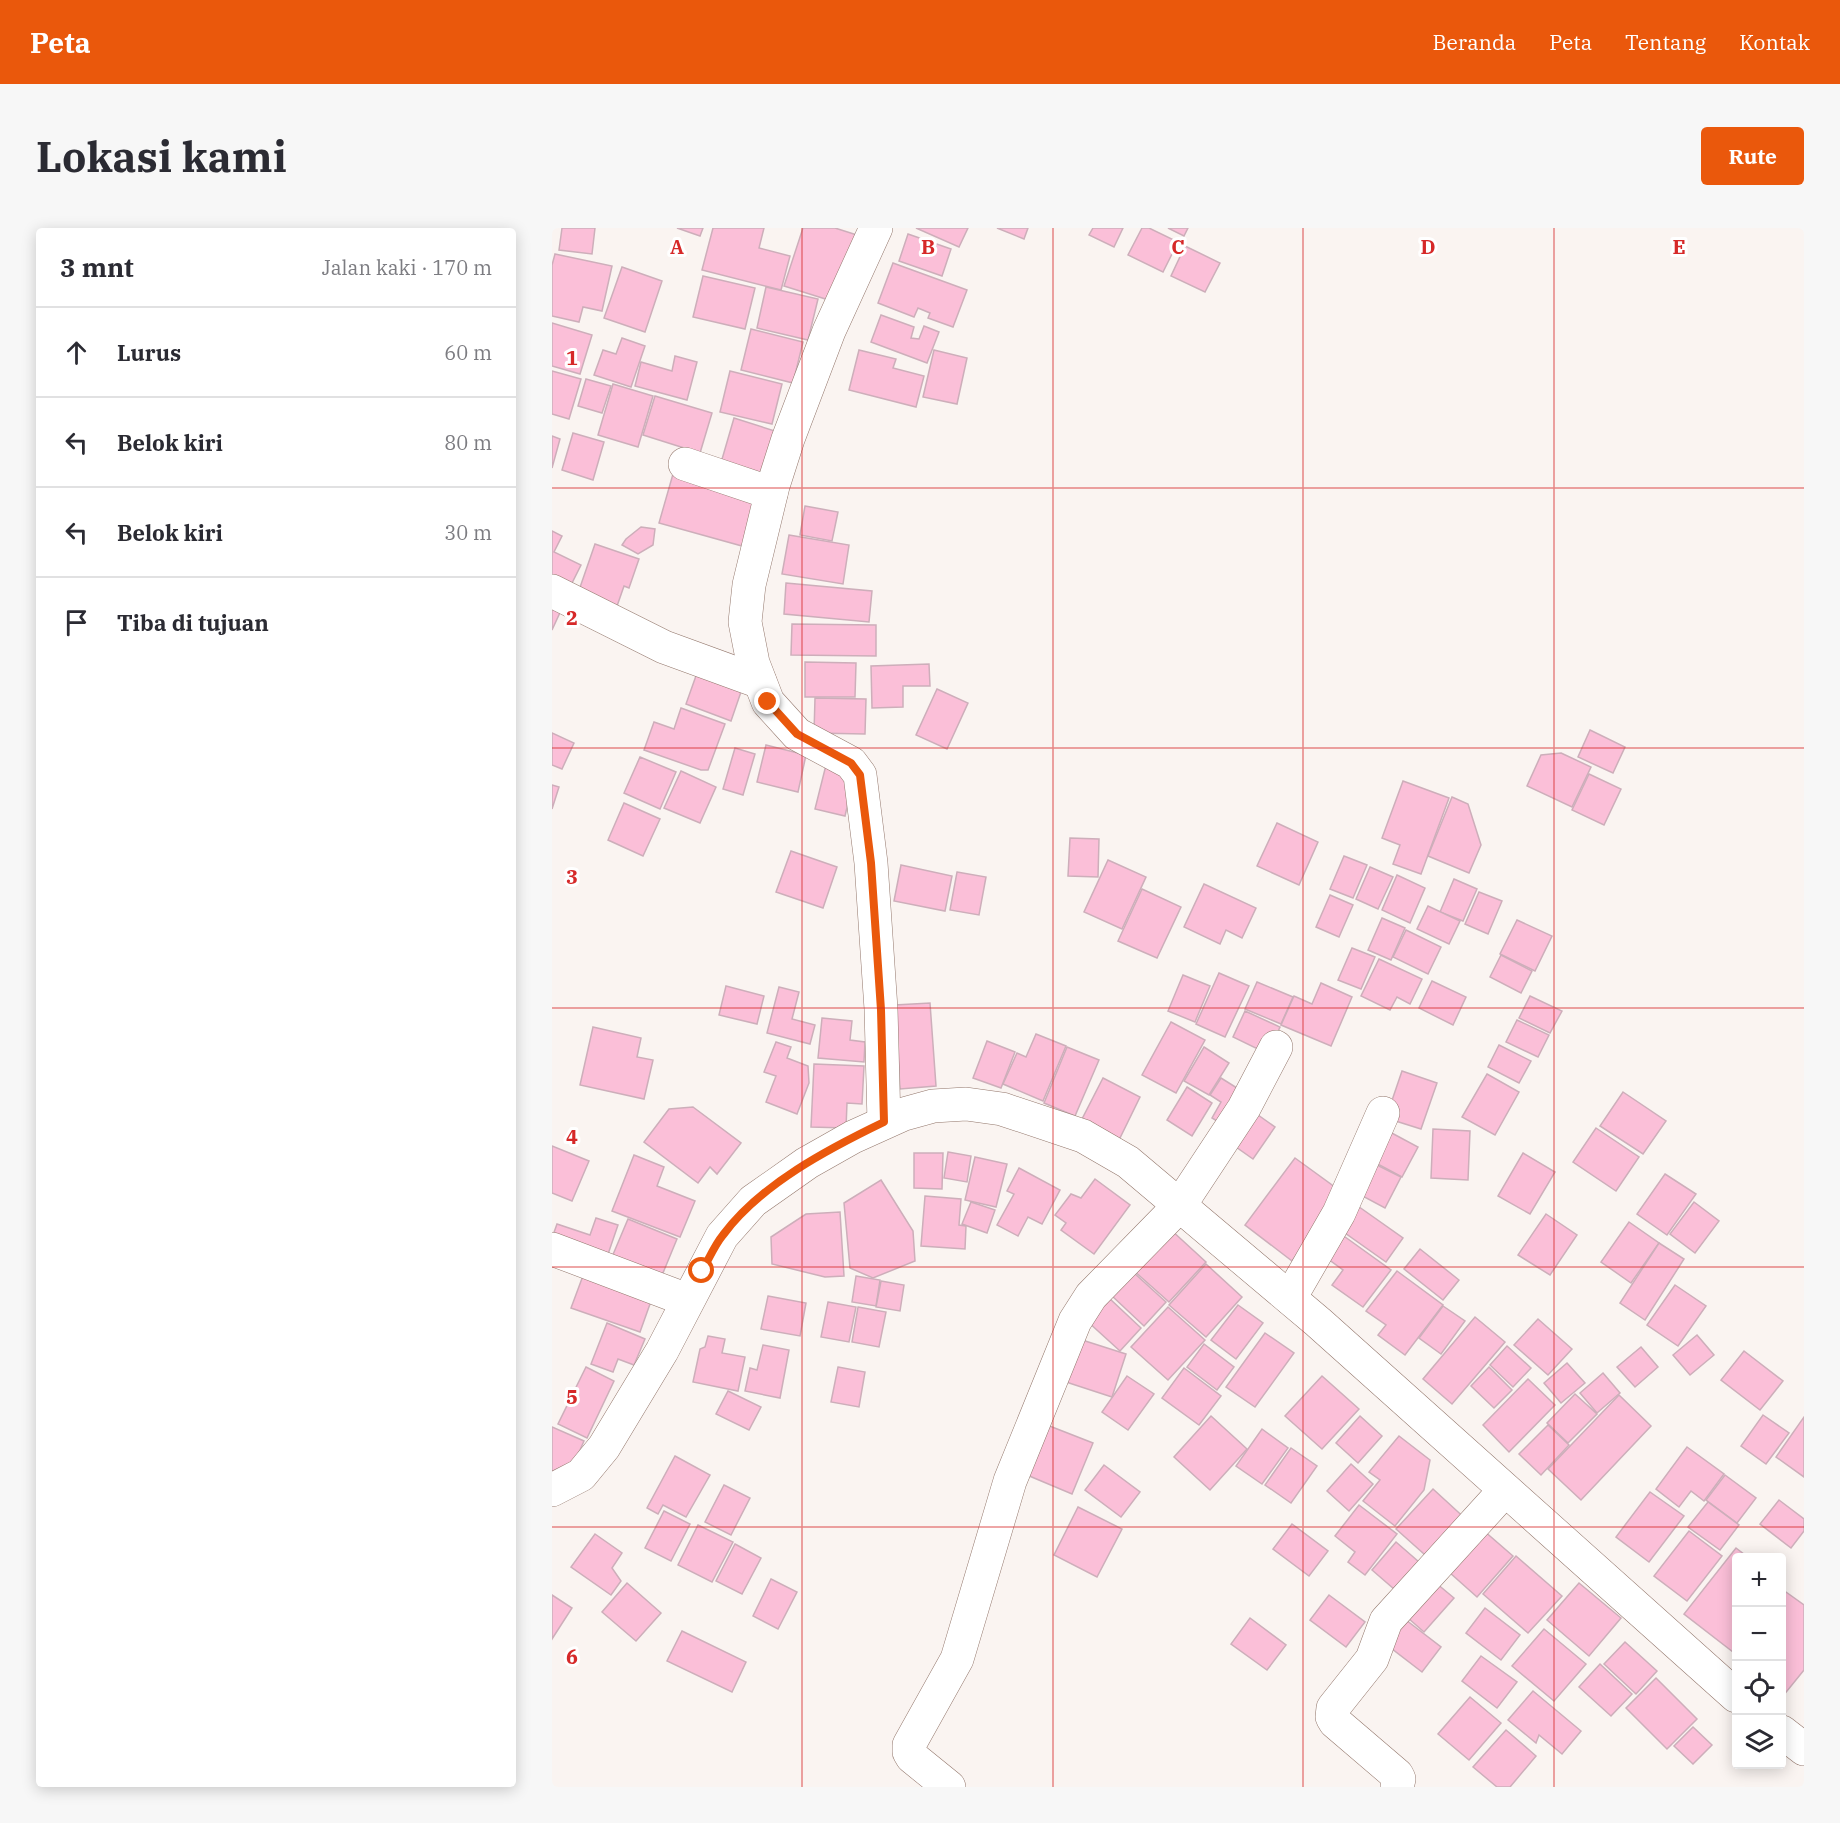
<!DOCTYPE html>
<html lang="id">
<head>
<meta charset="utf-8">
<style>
  :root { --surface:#fff; --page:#f7f7f7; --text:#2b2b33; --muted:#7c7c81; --line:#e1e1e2; --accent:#ea580c }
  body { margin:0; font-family:"IBM Plex Serif",serif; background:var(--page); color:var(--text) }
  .controls { position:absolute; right:18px; bottom:18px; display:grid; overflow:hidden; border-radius:6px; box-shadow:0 3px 15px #0003 }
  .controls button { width:54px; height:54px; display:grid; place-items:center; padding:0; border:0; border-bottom:2px solid var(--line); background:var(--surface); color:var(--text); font:30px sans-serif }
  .stop { position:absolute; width:18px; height:18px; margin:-14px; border:4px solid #ea580c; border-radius:50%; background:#fff }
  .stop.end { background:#ea580c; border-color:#fff; box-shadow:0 2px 6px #0008 }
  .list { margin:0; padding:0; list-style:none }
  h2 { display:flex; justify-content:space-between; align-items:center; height:78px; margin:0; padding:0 24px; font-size:26px }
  h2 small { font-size:20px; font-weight:400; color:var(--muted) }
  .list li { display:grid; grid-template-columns:39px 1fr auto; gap:18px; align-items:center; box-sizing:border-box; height:90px; padding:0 24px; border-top:2px solid var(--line) }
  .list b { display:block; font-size:22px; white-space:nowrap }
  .list em { font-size:20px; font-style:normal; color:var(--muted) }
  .icon { flex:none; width:33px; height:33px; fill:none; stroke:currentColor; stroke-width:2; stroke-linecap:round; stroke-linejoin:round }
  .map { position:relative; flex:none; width:1252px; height:1559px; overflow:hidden; border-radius:6px }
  header { display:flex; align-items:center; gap:36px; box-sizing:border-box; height:84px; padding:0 30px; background:var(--accent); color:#fff }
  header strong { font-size:28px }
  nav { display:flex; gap:33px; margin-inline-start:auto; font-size:21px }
  .intro { display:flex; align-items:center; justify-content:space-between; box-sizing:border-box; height:144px; padding:0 36px }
  h1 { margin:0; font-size:42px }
  .button { padding:15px 27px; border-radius:6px; background:var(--accent); color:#fff; font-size:21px; font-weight:700 }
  main { display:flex; gap:36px; padding:0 36px }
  aside { flex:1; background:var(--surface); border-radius:6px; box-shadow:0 3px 15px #0003 }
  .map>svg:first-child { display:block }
</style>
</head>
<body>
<header>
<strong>Peta</strong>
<nav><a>Beranda</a><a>Peta</a><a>Tentang</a><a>Kontak</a></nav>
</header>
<div class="intro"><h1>Lokasi kami</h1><a class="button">Rute</a></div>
<main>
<aside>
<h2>3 mnt<small>Jalan kaki · 170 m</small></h2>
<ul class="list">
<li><svg class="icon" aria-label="ahead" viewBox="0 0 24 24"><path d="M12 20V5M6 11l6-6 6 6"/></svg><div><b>Lurus</b></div><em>60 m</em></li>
<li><svg class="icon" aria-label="left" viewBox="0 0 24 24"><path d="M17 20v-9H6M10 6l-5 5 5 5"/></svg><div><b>Belok kiri</b></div><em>80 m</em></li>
<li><svg class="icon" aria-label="left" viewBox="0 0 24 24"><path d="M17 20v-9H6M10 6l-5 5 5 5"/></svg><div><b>Belok kiri</b></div><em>30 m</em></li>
<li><svg class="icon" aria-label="arrive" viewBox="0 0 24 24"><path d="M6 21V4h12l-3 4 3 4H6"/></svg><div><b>Tiba di tujuan</b></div></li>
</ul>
</aside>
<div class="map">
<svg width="1252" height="1559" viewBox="0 0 1252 1559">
  <rect width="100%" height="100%" fill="#faf4f1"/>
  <g fill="#fbbfd8" stroke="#cdaeba" stroke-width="1.5">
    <polygon points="10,0 43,0 40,26 7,22"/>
    <polygon points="125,0 151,0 148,8"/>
    <polygon points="161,0 212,0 207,20 238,28 229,62 150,42"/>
    <polygon points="251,0 283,0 305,7 283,74 232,58"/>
    <polygon points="364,0 416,0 407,19"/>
    <polygon points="445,0 476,0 472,11"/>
    <polygon points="541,0 571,0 562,19 537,7"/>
    <polygon points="590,0 597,0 626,14 611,44 576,27"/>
    <polygon points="616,0 636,0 632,8"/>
    <polygon points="356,6 399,21 390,48 347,33"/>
    <polygon points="633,18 668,35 653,64 619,48"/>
    <polygon points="3,26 60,38 50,83 31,79 27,94 0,88 0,37"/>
    <polygon points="341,35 415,62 401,99 376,90 378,85 366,80 362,89 326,75"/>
    <polygon points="70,39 110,53 93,104 52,90"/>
    <polygon points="151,48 203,60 193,101 141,89"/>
    <polygon points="214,59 266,71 256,112 205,100"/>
    <polygon points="329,87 362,99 359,110 367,111 372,98 387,104 375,135 319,114"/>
    <polygon points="0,95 40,107 28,146 0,138"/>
    <polygon points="199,101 251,114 241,155 189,142"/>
    <polygon points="70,110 93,118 79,159 42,147 51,122 64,126"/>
    <polygon points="307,122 344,131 341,140 372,148 364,179 297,162"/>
    <polygon points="382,122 415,130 405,176 371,169"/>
    <polygon points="123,128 145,134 135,172 83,158 89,134 120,143"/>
    <polygon points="0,143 29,151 17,191 0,186"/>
    <polygon points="178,143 230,156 220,196 168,184"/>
    <polygon points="34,151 59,158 50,185 26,178"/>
    <polygon points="61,156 101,168 86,219 46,207"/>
    <polygon points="103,168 160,185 148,225 91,207"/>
    <polygon points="182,190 229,205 213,259 166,245"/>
    <polygon points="21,205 52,214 41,252 10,242"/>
    <polygon points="0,208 8,211 0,240"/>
    <polygon points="123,239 202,276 190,318 107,295"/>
    <polygon points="253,278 286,284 280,313 248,307"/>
    <polygon points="89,299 103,301 101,317 86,326 70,317 74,311"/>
    <polygon points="0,303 10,308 2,324 29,337 17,361 0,352"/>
    <polygon points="237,307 297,317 291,356 230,346"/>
    <polygon points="43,316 87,331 77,360 72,358 64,381 25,368"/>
    <polygon points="234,355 320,363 317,394 232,386"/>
    <polygon points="0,373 11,378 0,402"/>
    <polygon points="240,396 324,397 324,428 239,427"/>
    <polygon points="253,434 304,435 303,469 253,469"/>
    <polygon points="377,436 378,458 351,458 351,479 320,480 319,438"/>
    <polygon points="145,445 190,461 179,493 134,476"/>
    <polygon points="385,461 416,475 395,521 364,507"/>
    <polygon points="263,470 314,471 313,506 262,505"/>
    <polygon points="129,480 173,496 156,542 149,542 92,522 102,494 122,501"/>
    <polygon points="1038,502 1073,519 1061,545 1026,529"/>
    <polygon points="0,505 22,515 10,541 0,537"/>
    <polygon points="214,517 254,527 246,564 205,554"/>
    <polygon points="183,520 203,526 191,567 171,561"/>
    <polygon points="1009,525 1039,539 1020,579 975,558 989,527"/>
    <polygon points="88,529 124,544 108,581 72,565"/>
    <polygon points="275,533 301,553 293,588 263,581"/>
    <polygon points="129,543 164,559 148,595 112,580"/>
    <polygon points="1037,546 1069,561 1052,597 1020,582"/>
    <polygon points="851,553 897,570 869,646 841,636 848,617 830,610"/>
    <polygon points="0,557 7,559 0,581"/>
    <polygon points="900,569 916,576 929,617 917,645 876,628"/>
    <polygon points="72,575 108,591 91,628 56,612"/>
    <polygon points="725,595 766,614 747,657 705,638"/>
    <polygon points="518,610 547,611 546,649 516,648"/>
    <polygon points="239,623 285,639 271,680 224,664"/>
    <polygon points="792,628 815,637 801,670 778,661"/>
    <polygon points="556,632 594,649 570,701 532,684"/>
    <polygon points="349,637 400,648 393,683 342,673"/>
    <polygon points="818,639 841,649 826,681 804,671"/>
    <polygon points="405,644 434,649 427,687 398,682"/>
    <polygon points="845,647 873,660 858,695 830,682"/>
    <polygon points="902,651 925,661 911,693 888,684"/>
    <polygon points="652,656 704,680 690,710 674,702 668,716 632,699"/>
    <polygon points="590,661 629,679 605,730 566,713"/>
    <polygon points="927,664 950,673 936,706 913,696"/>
    <polygon points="778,667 801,677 787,709 764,699"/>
    <polygon points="876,678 908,693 897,716 865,701"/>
    <polygon points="830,690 853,700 839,732 816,722"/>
    <polygon points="965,692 1000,708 983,743 948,726"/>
    <polygon points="854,702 889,719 876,746 841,729"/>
    <polygon points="800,720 823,729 809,761 786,752"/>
    <polygon points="949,727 980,743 969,765 938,749"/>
    <polygon points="827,731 870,751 858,776 845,769 838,782 809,768"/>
    <polygon points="667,745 697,758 673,809 644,796"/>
    <polygon points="631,747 658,758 643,794 616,783"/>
    <polygon points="880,753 914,769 901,797 867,780"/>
    <polygon points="705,754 741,769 729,796 693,781"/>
    <polygon points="769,755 800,769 779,818 729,797 742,768 760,776"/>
    <polygon points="174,758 212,768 205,796 167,787"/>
    <polygon points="227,759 247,764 240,791 263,797 258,816 215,805"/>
    <polygon points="978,768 1010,783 998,805 967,790"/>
    <polygon points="378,775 384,858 348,861 343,777"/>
    <polygon points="693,783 728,799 716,826 681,809"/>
    <polygon points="270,790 300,793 298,812 313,814 312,834 266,830"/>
    <polygon points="965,792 997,807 986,829 954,814"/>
    <polygon points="619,794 653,812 624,865 590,847"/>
    <polygon points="41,799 89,810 85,829 101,832 92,871 28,857"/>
    <polygon points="484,806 514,818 491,873 451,856 465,825 474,829"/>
    <polygon points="435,813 463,824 449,860 421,850"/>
    <polygon points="224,814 239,819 235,830 256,838 257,855 245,886 214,874 224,848 212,844"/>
    <polygon points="947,817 979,833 967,855 936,839"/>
    <polygon points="515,819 547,832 523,888 492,875"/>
    <polygon points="652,819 677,835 657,867 632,853"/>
    <polygon points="262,836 312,838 310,876 295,875 294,900 259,899"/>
    <polygon points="850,843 885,855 869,901 834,890"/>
    <polygon points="935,846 967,864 943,907 910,889"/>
    <polygon points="551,850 588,869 567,912 529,893"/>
    <polygon points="669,850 693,865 673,898 660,890 669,874 658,867"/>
    <polygon points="635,859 660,875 640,908 615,892"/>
    <polygon points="1071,864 1114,893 1091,926 1048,898"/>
    <polygon points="141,879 189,915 165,946 158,939 146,955 92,914 117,881"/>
    <polygon points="699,882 723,899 701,931 677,914"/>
    <polygon points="1044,900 1087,929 1064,963 1021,934"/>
    <polygon points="881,901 918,903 916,952 879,950"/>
    <polygon points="836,903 866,919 850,949 820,933"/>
    <polygon points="0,918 37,933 20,973 0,965"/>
    <polygon points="396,924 419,928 415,954 392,950"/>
    <polygon points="362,925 391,925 390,961 362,960"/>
    <polygon points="971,925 1003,944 978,986 946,968"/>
    <polygon points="82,927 112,939 105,958 143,973 128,1009 60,983"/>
    <polygon points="423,929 455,936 444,979 413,972"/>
    <polygon points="743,930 791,965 740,1033 693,997"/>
    <polygon points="819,934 849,949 833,980 803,964"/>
    <polygon points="467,940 508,962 490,996 476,989 466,1008 445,997 462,966 455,963"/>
    <polygon points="1113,946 1144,966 1115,1007 1085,986"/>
    <polygon points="543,951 578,977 542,1026 509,1002 514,995 503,987 519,966 529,970"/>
    <polygon points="329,952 361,1003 363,1033 321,1050 298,1040 292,975"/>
    <polygon points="373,968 409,971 407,997 414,998 413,1021 369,1018"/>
    <polygon points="419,974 443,982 435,1005 410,996"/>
    <polygon points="1142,974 1167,993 1143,1025 1118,1006"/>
    <polygon points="803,976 851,1010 834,1034 786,1000"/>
    <polygon points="288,984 292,1048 273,1049 220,1036 219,1009 254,986"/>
    <polygon points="994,986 1025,1007 998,1047 966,1027"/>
    <polygon points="44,990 66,997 53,1035 0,1010 5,996 38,1007"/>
    <polygon points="76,991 125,1011 106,1057 57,1036"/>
    <polygon points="1077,994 1107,1015 1079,1055 1049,1034"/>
    <polygon points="618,1001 654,1034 617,1074 581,1042"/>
    <polygon points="789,1006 839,1042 811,1079 780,1057 791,1042 772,1028"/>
    <polygon points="1107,1015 1132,1031 1093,1092 1068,1075"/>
    <polygon points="868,1021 907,1052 891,1072 852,1041"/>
    <polygon points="654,1036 690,1069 654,1109 617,1077"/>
    <polygon points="35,1037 103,1062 88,1104 19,1080"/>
    <polygon points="845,1043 891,1077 853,1127 826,1107 834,1097 814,1083"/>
    <polygon points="581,1044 614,1074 592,1098 559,1067"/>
    <polygon points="304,1048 328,1052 324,1078 300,1074"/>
    <polygon points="329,1053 352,1057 348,1083 324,1079"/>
    <polygon points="1123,1057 1154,1078 1126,1118 1095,1097"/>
    <polygon points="216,1068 254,1075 248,1108 209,1101"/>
    <polygon points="557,1070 589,1100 568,1123 535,1093"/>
    <polygon points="276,1074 304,1079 297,1114 269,1109"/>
    <polygon points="686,1077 711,1095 684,1131 659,1112"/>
    <polygon points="891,1078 913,1093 889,1126 867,1110"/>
    <polygon points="306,1079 334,1084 327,1119 300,1114"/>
    <polygon points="616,1079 653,1112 616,1152 579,1119"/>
    <polygon points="923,1089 953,1114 900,1176 871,1151"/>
    <polygon points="986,1091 1020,1121 996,1147 962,1117"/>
    <polygon points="55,1095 93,1111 82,1137 66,1131 61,1144 39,1136"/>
    <polygon points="713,1105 742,1125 703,1179 674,1159"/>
    <polygon points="1145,1107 1162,1127 1138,1147 1121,1127"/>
    <polygon points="156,1108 173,1111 170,1125 193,1129 186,1163 141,1154 148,1121 153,1119"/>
    <polygon points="527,1111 574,1126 560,1169 514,1154"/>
    <polygon points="652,1116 682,1139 665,1162 635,1139"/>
    <polygon points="211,1117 237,1122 228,1170 193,1163 198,1140 205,1142"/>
    <polygon points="955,1118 979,1140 961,1159 938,1137"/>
    <polygon points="1089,1119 1106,1139 1083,1159 1065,1139"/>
    <polygon points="1192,1123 1231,1153 1208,1182 1169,1152"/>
    <polygon points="1015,1135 1033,1155 1009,1175 992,1155"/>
    <polygon points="34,1139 62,1153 35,1210 6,1196"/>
    <polygon points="286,1139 313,1144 307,1179 279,1174"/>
    <polygon points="937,1139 960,1162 942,1180 919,1158"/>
    <polygon points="632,1140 669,1168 647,1197 610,1170"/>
    <polygon points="1051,1145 1068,1165 1045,1185 1028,1165"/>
    <polygon points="575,1148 602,1166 576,1202 550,1184"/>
    <polygon points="770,1148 807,1181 770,1221 733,1188"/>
    <polygon points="976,1151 1003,1177 957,1224 931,1197"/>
    <polygon points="176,1163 209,1179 197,1202 164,1186"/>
    <polygon points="1023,1166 1045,1186 1016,1215 995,1195"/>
    <polygon points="1067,1167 1099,1198 1029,1272 996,1241"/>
    <polygon points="1211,1187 1237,1205 1214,1236 1189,1218"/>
    <polygon points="659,1188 695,1221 658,1262 622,1229"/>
    <polygon points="808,1188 830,1208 806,1235 784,1215"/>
    <polygon points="1252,1189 1252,1249 1224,1229"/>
    <polygon points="495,1197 541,1215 520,1266 475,1247"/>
    <polygon points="996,1197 1017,1217 989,1247 967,1226"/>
    <polygon points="0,1199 32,1213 16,1249 0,1256"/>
    <polygon points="710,1201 736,1220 710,1256 684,1238"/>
    <polygon points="847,1208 878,1232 872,1262 843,1298 811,1273 828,1252 817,1244"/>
    <polygon points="1135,1219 1172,1246 1152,1273 1139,1263 1127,1279 1104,1261"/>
    <polygon points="739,1220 765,1238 739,1275 713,1257"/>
    <polygon points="123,1228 158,1247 134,1289 111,1277 106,1286 95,1280"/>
    <polygon points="799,1236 821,1256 797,1283 775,1263"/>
    <polygon points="552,1237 588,1264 569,1289 533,1262"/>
    <polygon points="1173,1247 1204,1270 1185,1295 1154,1272"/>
    <polygon points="172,1257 198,1270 179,1307 153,1294"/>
    <polygon points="881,1261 917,1294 881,1334 844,1301"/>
    <polygon points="1098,1264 1132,1288 1097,1334 1064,1309"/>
    <polygon points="1227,1272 1252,1291 1252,1303 1239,1320 1208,1296"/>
    <polygon points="1156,1274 1187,1297 1168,1322 1136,1299"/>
    <polygon points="807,1277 845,1306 813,1347 796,1334 803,1324 783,1308"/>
    <polygon points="526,1279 570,1301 545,1349 502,1327"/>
    <polygon points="112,1283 138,1296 119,1333 93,1320"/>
    <polygon points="740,1296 776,1323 757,1348 721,1321"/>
    <polygon points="924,1296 961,1328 925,1369 888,1336"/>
    <polygon points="146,1297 181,1314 160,1354 126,1337"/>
    <polygon points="1137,1303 1170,1328 1135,1373 1102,1348"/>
    <polygon points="43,1306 70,1325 60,1340 69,1353 59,1367 19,1339"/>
    <polygon points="844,1314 867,1334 842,1361 820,1342"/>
    <polygon points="183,1316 209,1330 190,1366 164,1353"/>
    <polygon points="1184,1320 1197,1330 1184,1330 1184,1420 1181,1424 1132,1386"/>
    <polygon points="964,1328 1010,1368 976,1405 931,1366"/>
    <polygon points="878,1350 902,1370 872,1404 848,1383"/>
    <polygon points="219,1351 245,1364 226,1401 201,1388"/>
    <polygon points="75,1355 109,1385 84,1413 50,1384"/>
    <polygon points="1027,1355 1069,1390 1037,1428 995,1392"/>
    <polygon points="1234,1364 1252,1377 1252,1442 1231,1468 1230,1370"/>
    <polygon points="0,1367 20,1380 0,1411"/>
    <polygon points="777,1367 813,1394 794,1419 758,1392"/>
    <polygon points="933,1380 968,1407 949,1432 914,1405"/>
    <polygon points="698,1390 734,1417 715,1442 679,1416"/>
    <polygon points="854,1392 889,1419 870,1444 835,1417"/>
    <polygon points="992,1401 1034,1436 1002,1473 960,1438"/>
    <polygon points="130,1403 194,1434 180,1464 115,1433"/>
    <polygon points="1073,1414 1105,1443 1084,1466 1052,1436"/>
    <polygon points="929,1428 965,1454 945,1480 910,1453"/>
    <polygon points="1048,1436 1080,1466 1059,1488 1027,1459"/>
    <polygon points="1104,1450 1145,1491 1115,1521 1074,1480"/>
    <polygon points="981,1463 1029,1503 1010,1526 987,1507 984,1515 956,1492"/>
    <polygon points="918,1469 949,1495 917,1532 886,1506"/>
    <polygon points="1141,1499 1160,1517 1141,1536 1122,1518"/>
    <polygon points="954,1502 984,1528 958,1559 945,1559 921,1539"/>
  </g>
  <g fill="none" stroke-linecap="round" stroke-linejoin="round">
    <defs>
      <g id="street">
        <polyline points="324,0 277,103 236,211 221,258 197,357 193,394 201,435 216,474 245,506 299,535 308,547 319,635 329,781 332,894"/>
        <polyline points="133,236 219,265"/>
        <polyline points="0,363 112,419 208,454"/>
        <polyline points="0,1021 135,1072"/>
        <polyline points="738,1070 787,985 831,885"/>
        <polyline points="0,1262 29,1247 52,1219 110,1123 170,1008 201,973 255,935 301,909 352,886 381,878 414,876 450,881 531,908 576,934 766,1094 1184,1468"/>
        <polyline points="1230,1504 1252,1521"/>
        <polyline points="397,1559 360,1529 357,1524 357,1517 405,1431 458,1253 523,1093 539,1068 628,977 692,880 724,819"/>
        <polyline points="845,1559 847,1551 845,1547 783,1494 780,1489 781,1480 820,1431 834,1393 953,1262"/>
      </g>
    </defs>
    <use href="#street" stroke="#93776c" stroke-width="34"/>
    <use href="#street" stroke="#fff" stroke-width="33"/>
  </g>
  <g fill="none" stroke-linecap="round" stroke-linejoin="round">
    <path stroke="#ea580c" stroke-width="8" d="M150 1043C157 1031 162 1018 171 1007 209 956 276 921 332 894L329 782 319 635 308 547 299 535 245 506 216 474"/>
  </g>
  <path fill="none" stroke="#d62828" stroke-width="1.5" stroke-opacity="0.55" d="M250 0V1559M501 0V1559M751 0V1559M1002 0V1559M0 260H1252M0 520H1252M0 780H1252M0 1039H1252M0 1299H1252"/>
  <g font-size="20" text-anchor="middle" font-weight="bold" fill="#d62828" stroke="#fff" stroke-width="6" stroke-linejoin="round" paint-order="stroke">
    <text x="125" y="26">A</text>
    <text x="376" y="26">B</text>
    <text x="626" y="26">C</text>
    <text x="876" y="26">D</text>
    <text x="1127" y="26">E</text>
    <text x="20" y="137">1</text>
    <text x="20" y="397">2</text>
    <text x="20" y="656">3</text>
    <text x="20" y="916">4</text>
    <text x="20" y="1176">5</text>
    <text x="20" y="1436">6</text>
  </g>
</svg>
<div class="controls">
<button>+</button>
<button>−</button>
<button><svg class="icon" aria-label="locate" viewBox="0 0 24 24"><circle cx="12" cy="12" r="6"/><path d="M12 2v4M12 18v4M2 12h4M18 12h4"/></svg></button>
<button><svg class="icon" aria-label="layers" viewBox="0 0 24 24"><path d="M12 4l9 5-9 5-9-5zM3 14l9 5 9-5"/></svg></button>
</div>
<div class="stop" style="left:150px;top:1043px"></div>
<div class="stop end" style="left:216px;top:474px"></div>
</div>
</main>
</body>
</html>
